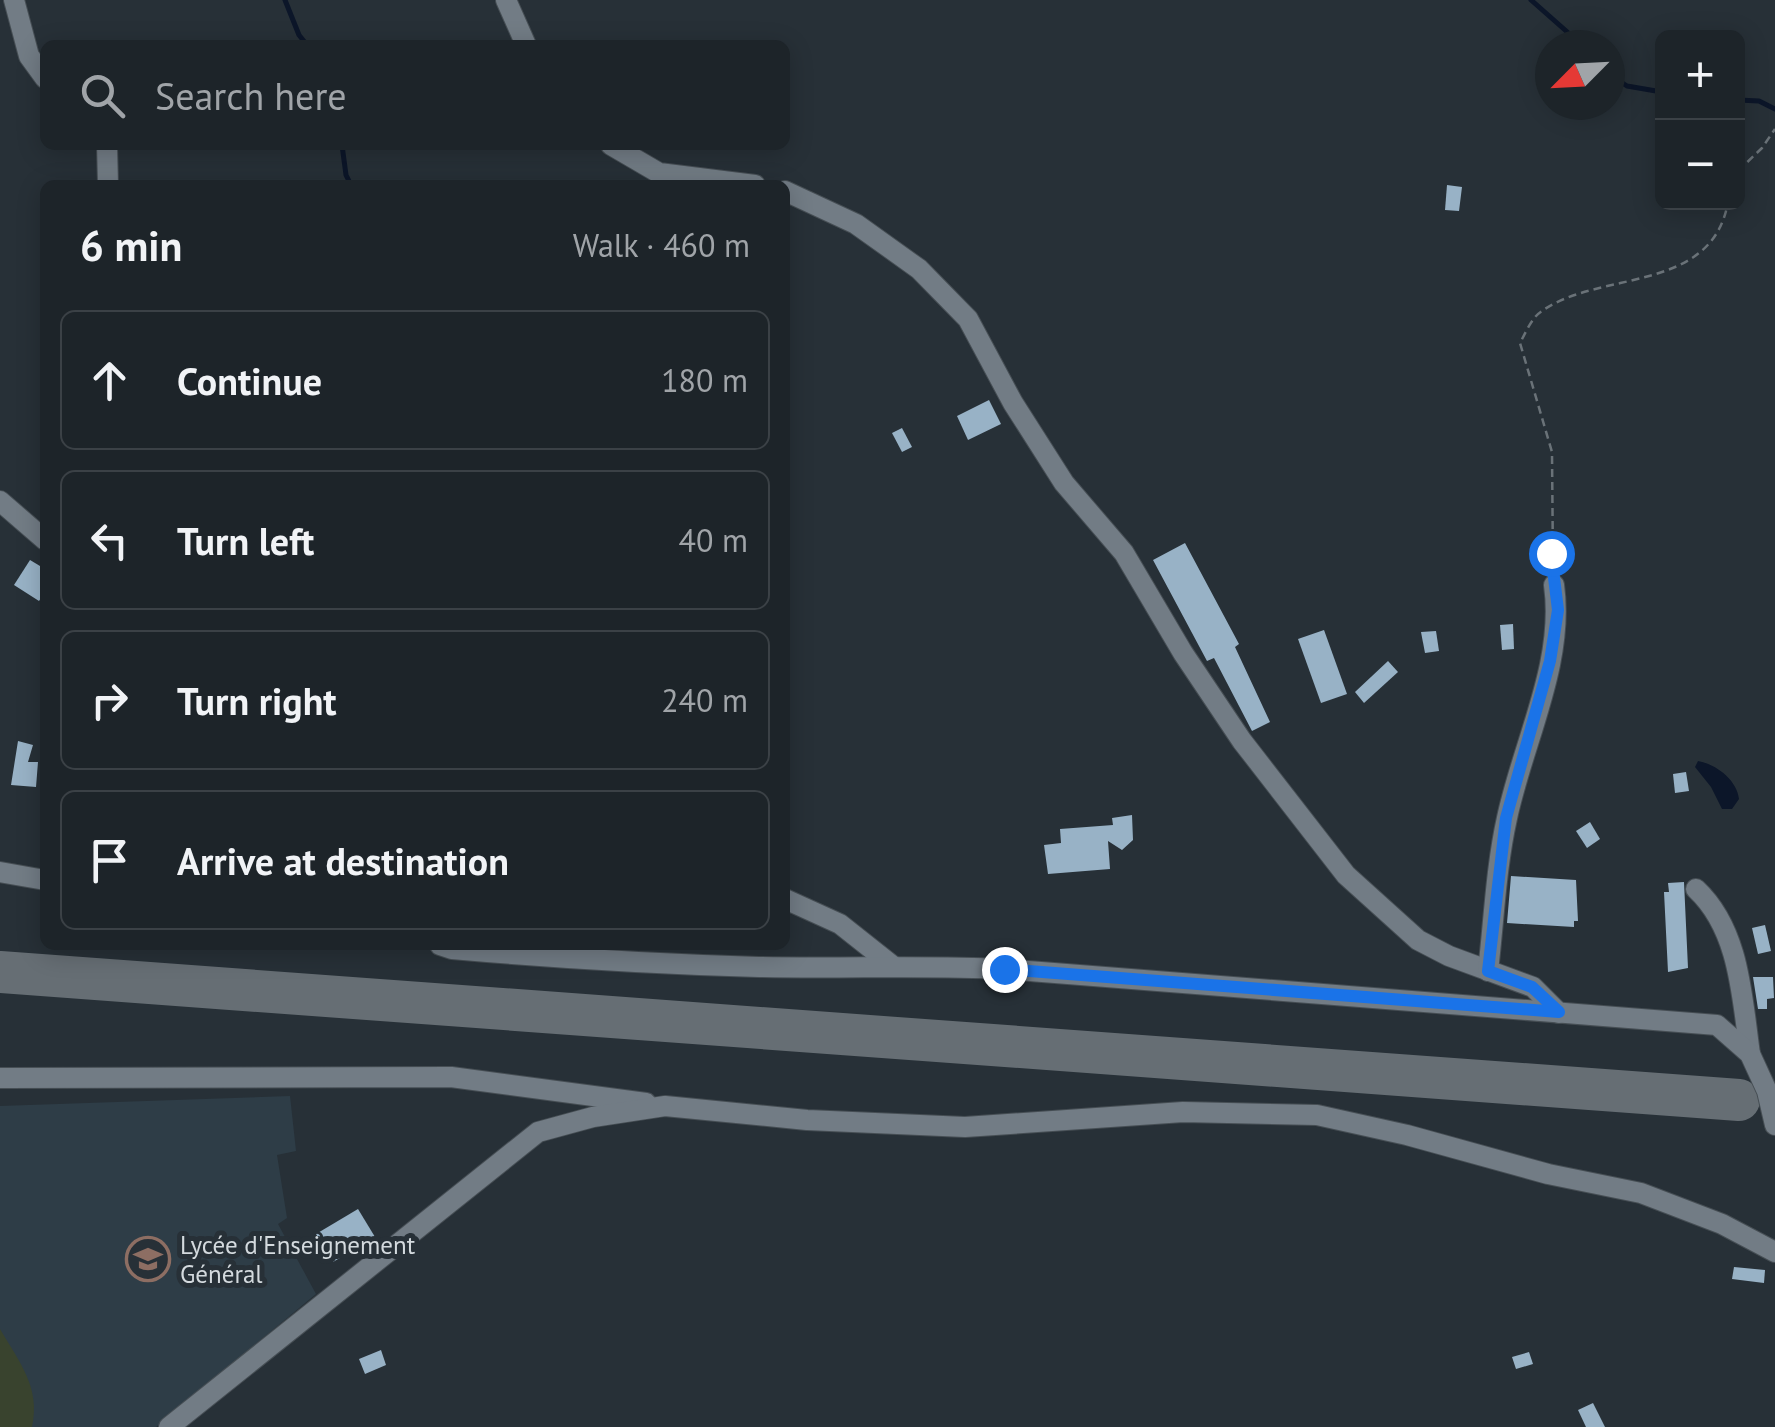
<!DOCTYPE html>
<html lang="en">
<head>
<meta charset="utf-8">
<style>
  :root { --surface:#1d2429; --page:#2a3035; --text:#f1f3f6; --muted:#a0a4a8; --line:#3b4146 }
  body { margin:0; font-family:"PT Sans",sans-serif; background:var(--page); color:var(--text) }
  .controls { position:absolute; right:30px; top:30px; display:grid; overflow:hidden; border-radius:15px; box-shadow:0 5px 25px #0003 }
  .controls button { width:90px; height:90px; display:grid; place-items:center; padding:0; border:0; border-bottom:2px solid var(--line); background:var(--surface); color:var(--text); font:50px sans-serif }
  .compass { position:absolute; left:1535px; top:30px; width:90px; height:90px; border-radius:50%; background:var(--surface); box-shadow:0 5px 25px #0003; rotate:246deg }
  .stop { position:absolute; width:30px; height:30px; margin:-22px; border:8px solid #1a73e8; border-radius:50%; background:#fff }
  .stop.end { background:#1a73e8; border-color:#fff; box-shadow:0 2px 10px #0008 }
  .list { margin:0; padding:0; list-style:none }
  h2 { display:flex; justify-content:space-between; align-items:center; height:130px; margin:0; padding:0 40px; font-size:42px }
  h2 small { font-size:32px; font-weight:400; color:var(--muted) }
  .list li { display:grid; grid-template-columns:65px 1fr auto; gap:30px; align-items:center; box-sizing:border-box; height:140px; margin:0 20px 20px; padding:0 20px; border:2px solid var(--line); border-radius:15px }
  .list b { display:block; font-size:38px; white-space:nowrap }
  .list em { font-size:32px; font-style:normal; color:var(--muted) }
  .icon { flex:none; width:55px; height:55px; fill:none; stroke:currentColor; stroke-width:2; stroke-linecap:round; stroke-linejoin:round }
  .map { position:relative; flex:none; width:1775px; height:1427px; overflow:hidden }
  .search { position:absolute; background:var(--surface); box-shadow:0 5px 25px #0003; left:40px; top:40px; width:750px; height:110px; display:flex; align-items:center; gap:25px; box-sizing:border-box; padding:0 35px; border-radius:15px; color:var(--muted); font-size:38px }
  .panel { position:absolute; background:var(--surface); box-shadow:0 5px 25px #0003; left:40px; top:180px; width:750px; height:770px; border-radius:15px }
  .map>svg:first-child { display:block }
</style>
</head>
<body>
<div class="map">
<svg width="1775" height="1427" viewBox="0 0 1775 1427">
  <rect width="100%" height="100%" fill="#273037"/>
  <polygon fill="#2e3d47" points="290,1096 296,1151 277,1155 287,1218 278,1224 316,1294 156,1427 0,1427 0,1106"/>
  <path fill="#39432e" d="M0 1329C19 1362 41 1387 32 1427H0Z"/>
  <path fill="#0c1629" d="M1698 761C1716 764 1737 780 1739 799L1732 809H1722L1711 787 1695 767Z"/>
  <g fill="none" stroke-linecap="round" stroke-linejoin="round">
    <g stroke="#0c1629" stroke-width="5">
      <polyline points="285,0 299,35 307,45"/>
      <polyline points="1531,0 1582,45"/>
      <polyline points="1610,75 1627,86 1662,92"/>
      <polyline points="1738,100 1759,101 1775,109"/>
      <polyline points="342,145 346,175 351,185"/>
    </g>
    <polyline stroke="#666e74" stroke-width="42" points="0,972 1739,1100"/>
  </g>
  <g fill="#98b2c6">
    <polygon points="1447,185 1462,187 1459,211 1445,210"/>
    <polygon points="989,400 1001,424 968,440 957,416"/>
    <polygon points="902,428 912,447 902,452 892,433"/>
    <polygon points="1185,543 1239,644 1235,647 1270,722 1252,731 1214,658 1207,661 1153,560"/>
    <polygon points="30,560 45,569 45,592 39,601 14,585"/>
    <polygon points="1513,624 1514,649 1502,650 1500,625"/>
    <polygon points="1324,630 1347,694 1321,703 1298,639"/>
    <polygon points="1436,631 1439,651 1425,653 1421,632"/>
    <polygon points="1388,661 1398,672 1364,703 1355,692"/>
    <polygon points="18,741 33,745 28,762 38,762 36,787 11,785"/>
    <polygon points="1686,772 1689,791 1675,793 1673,774"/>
    <polygon points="1132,815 1133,840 1122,850 1108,841 1110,869 1048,874 1044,845 1061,843 1060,829 1113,825 1112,818"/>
    <polygon points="1590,822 1600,839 1587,848 1576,831"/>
    <polygon points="1511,876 1576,880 1578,921 1574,921 1574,927 1507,923"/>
    <polygon points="1684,882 1688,968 1668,972 1664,892 1669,892 1668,883"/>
    <polygon points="1765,925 1771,951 1758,954 1752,928"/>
    <polygon points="1753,977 1773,977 1774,998 1767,999 1767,1009 1758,1009"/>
    <polygon points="358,1209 375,1237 333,1262 316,1234"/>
    <polygon points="1734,1267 1765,1270 1764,1283 1732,1279"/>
    <polygon points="381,1350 386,1365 365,1374 359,1359"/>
    <polygon points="1529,1352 1533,1364 1516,1369 1512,1357"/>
    <polygon points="1593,1403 1605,1427 1586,1427 1578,1410"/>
  </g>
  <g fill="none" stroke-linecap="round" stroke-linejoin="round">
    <defs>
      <g id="minor">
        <polyline points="14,0 29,56 45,78"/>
        <polyline points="506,0 526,45"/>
        <polyline points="107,145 108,185"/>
        <polyline points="611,145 659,173 755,185"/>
        <polyline points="785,191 856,224 919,269 968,319 1013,403 1064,483 1124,553 1183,653 1242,741 1346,875 1418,940 1449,956 1533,987 1559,1013"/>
        <polyline points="0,501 45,540"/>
        <polyline points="0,872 45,880"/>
        <path d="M1696 889C1740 930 1742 998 1750 1054"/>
        <polyline points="785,899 840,924 893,966"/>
        <path d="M440 945 452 949C554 958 656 964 759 967 840 969 922 965 1004 969L1717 1025 1750 1054 1767 1091 1775 1125"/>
        <path d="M1488 971C1494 920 1496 867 1507 818 1523 742 1565 663 1554 585"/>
        <polyline points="0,1078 451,1077 646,1103"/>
        <polyline points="169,1427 538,1132 593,1117 665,1106 807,1120 965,1127 1183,1112 1317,1115 1407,1135 1548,1174 1641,1193 1722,1224 1775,1252"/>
      </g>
    </defs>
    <use href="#minor" stroke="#464e54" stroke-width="22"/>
    <g stroke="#6a7278" stroke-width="2.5" stroke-dasharray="8 5" stroke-linecap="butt">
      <polyline points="1738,171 1762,148 1775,129"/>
      <path d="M1553 568 1552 452 1520 343C1526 332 1532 317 1542 311 1599 270 1712 294 1728 202"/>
    </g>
    <use href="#minor" stroke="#727c85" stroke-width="20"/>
  </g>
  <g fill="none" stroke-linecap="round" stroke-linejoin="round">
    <polyline stroke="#1a73e8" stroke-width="12" points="1004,969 1559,1012 1532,987 1488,971 1506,818 1550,661 1558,610 1551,553"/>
  </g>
  <defs>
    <symbol id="school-ring" viewBox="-11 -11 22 22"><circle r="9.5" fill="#273037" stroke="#8d6e63" stroke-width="1.5"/><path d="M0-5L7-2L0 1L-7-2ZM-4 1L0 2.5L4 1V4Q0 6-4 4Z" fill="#8d6e63"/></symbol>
  </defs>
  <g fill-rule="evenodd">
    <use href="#school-ring" x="123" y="1234" width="50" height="50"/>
  </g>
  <g text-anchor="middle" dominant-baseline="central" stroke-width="10" stroke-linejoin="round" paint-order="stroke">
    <g font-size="25" fill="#d4dade" stroke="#273037" text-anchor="start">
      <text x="180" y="1245">Lycée d'Enseignement<tspan x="180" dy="29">Général</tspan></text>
    </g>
  </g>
</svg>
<div class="controls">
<button>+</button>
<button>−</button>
</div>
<svg class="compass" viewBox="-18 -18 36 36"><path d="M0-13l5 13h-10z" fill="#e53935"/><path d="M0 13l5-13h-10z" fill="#a0a4a8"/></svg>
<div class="stop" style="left:1551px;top:553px"></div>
<div class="stop end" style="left:1004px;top:969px"></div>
<div class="search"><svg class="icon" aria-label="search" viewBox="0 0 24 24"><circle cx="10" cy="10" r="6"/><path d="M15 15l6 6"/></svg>Search here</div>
<section class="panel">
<h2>6 min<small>Walk · 460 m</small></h2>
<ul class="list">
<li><svg class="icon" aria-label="ahead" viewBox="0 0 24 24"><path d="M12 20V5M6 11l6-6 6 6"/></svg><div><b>Continue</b></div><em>180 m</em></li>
<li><svg class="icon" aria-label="left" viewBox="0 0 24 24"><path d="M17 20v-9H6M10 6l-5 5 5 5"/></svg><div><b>Turn left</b></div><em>40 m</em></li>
<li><svg class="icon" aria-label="right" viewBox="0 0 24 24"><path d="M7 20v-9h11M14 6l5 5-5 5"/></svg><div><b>Turn right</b></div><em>240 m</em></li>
<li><svg class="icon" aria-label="arrive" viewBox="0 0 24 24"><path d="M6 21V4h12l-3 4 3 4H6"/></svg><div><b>Arrive at destination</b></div></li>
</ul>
</section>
</div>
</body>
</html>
